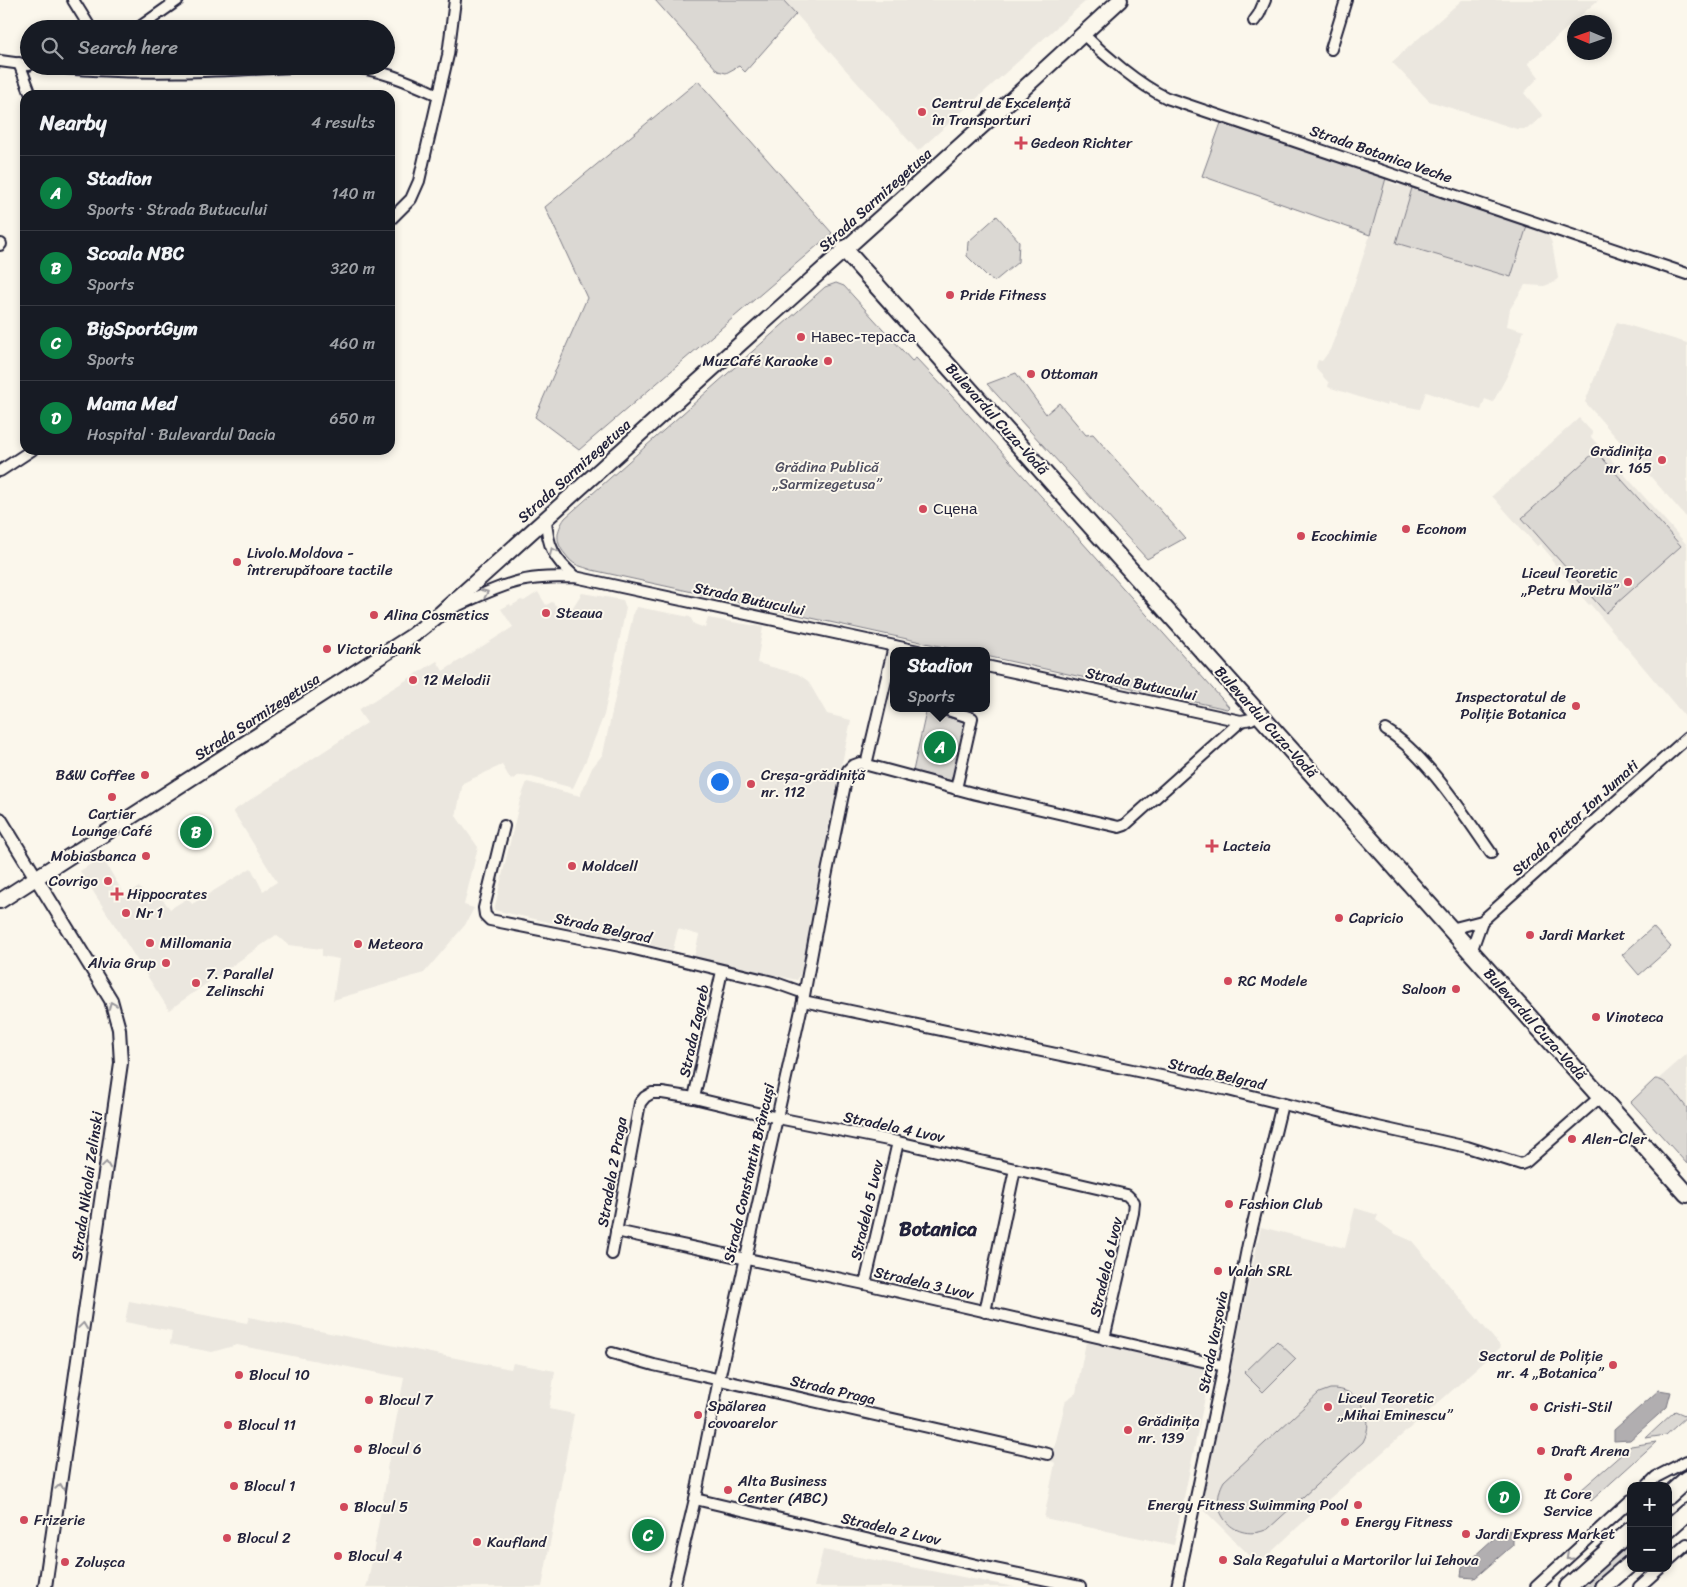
<!DOCTYPE html>
<html lang="en">
<head>
<meta charset="utf-8">
<style>
  :root { --surface:#171b24; --page:#242831; --text:#f1f3f6; --muted:#9ea1a6; --line:#363941; --accent:#0b8043 }
  body { margin:0; font-family:Sriracha,sans-serif; background:var(--page); color:var(--text) }
  .controls { position:absolute; right:15px; bottom:15px; display:grid; overflow:hidden; border-radius:10px; box-shadow:0 2px 8px #0003 }
  .controls button { width:45px; height:45px; display:grid; place-items:center; padding:0; border:0; border-bottom:1px solid var(--line); background:var(--surface); color:var(--text); font:25px sans-serif }
  .compass { position:absolute; left:1567px; top:15px; width:45px; height:45px; border-radius:50%; background:var(--surface); box-shadow:0 2px 8px #0003; rotate:272deg }
  .you { position:absolute; left:719px; top:781px; width:18px; height:18px; margin:-12px; border:4px solid #fff; border-radius:50%; background:#1a73e8; box-shadow:0 0 0 8px #1a73e833 }
  .badge { display:grid; place-items:center; width:32px; height:32px; border-radius:50%; background:var(--accent); color:#fff; font-size:16px; font-weight:700 }
  .pin { position:absolute; translate:-50% -50%; border:2px solid #fff; box-shadow:0 1px 5px #0006 }
  .popup { position:absolute; left:890px; top:647px; width:100px; height:65px; box-sizing:border-box; display:grid; place-content:center; border-radius:10px; background:var(--surface); filter:drop-shadow(0 1px 4px #0005); font-size:16px; white-space:nowrap; color:var(--muted) }
  .popup b { font-size:19px; color:var(--text) }
  .popup::after { content:''; position:absolute; left:50%; top:100%; margin-left:-10px; border:10px solid transparent; border-top-color:var(--surface) }
  .list { margin:0; padding:0; list-style:none }
  h2 { display:flex; justify-content:space-between; align-items:center; height:65px; margin:0; padding:0 20px; font-size:21px }
  h2 small { font-size:16px; font-weight:400; color:var(--muted) }
  .list li { display:grid; grid-template-columns:32px 1fr auto; gap:15px; align-items:center; box-sizing:border-box; height:75px; padding:0 20px; border-top:1px solid var(--line) }
  .list b { display:block; font-size:19px; white-space:nowrap }
  .list p { margin:0; font-size:16px; white-space:nowrap; color:var(--muted) }
  .list em { font-size:16px; font-style:normal; color:var(--muted) }
  .icon { flex:none; width:28px; height:28px; fill:none; stroke:currentColor; stroke-width:2; stroke-linecap:round; stroke-linejoin:round }
  .map { position:relative; flex:none; width:1687px; height:1587px; overflow:hidden }
  .search { position:absolute; background:var(--surface); box-shadow:0 2px 8px #0003; left:20px; top:20px; width:375px; height:55px; display:flex; align-items:center; gap:12px; box-sizing:border-box; padding:0 18px; border-radius:28px; color:var(--muted); font-size:19px }
  .panel { position:absolute; background:var(--surface); box-shadow:0 2px 8px #0003; left:20px; top:90px; width:375px; height:365px; border-radius:15px }
  .map>svg:first-child { display:block }
</style>
</head>
<body>
<div class="map">
<svg width="1687" height="1587" viewBox="0 0 1687 1587">
  <rect width="100%" height="100%" fill="#fbf7ec"/>
  <filter id="ink" filterUnits="userSpaceOnUse"><feTurbulence type="fractalNoise" baseFrequency=".02" numOctaves="2"/><feDisplacementMap in="SourceGraphic" scale="10" xChannelSelector="R" yChannelSelector="G"/><feConvolveMatrix kernelMatrix="1 2 1 2 8 2 1 2 1" color-interpolation-filters="sRGB"/></filter>
  <g filter="url(#ink)">
    <g fill="#ebe7df">
      <polygon points="655,0 1087,0 918,151 796,14 745,72 739,66 726,73 718,71"/>
      <polygon points="1462,0 1598,0 1528,63 1539,77 1524,93 1543,116 1527,129 1517,129 1429,101 1392,62"/>
      <polygon points="1221,123 1386,178 1391,183 1400,186 1401,183 1547,232 1552,243 1558,278 1555,282 1544,286 1525,285 1510,309 1507,326 1524,331 1507,376 1493,402 1485,399 1481,410 1426,392 1420,409 1388,403 1387,406 1328,387 1329,383 1317,370 1316,366 1318,360 1322,361 1330,350 1349,300 1370,235 1202,176"/>
      <polygon points="1617,322 1687,343 1687,518 1585,402"/>
      <polygon points="1579,418 1593,433 1591,437 1687,545 1687,719 1590,604 1589,605 1551,560 1552,558 1540,544 1537,546 1492,496"/>
      <polygon points="538,592 546,605 552,602 567,616 582,593 623,600 626,608 604,715 587,758 573,788 524,775 518,776 511,780 502,765 463,783 456,816 478,847 464,905 474,908 465,925 424,973 333,1000 339,959 322,956 322,949 288,945 276,935 169,1010 80,871 102,857 125,896 139,887 149,901 159,898 164,901 170,909 188,898 192,904 251,868 263,891 277,882 233,811 367,723 358,710 437,661 443,671 513,627 501,609 510,604 511,606 521,600 524,601"/>
      <polygon points="637,607 690,617 694,624 705,628 708,618 763,627 757,663 798,674 808,681 827,714 851,720 826,840 826,851 815,910 800,975 797,980 694,957 699,935 678,929 673,950 494,910 520,800 527,782 580,796 592,768 603,754 634,610 636,610"/>
      <polygon points="1687,1054 1687,1132 1648,1088"/>
      <polygon points="1355,1208 1378,1215 1376,1220 1396,1234 1412,1241 1501,1347 1366,1467 1315,1511 1266,1557 1260,1566 1205,1511 1202,1499 1261,1227 1345,1248"/>
      <polygon points="129,1301 247,1323 249,1317 511,1369 513,1363 555,1371 549,1409 574,1414 542,1587 366,1587 368,1581 388,1472 387,1469 404,1378 237,1345 212,1352 170,1344 172,1331 125,1322"/>
      <polygon points="1086,1342 1211,1369 1174,1545 1044,1518 1055,1463 1051,1461 1066,1400 1076,1393"/>
      <polygon points="823,1550 1014,1587 814,1587"/>
    </g>
    <g fill="#dbd8d3" stroke="#7e7d87">
      <polygon points="655,0 783,0 796,14 745,72 739,66 726,73 718,71"/>
      <polygon points="698,81 832,233 579,450 535,417 587,298 545,207"/>
      <polygon points="1221,123 1386,178 1370,235 1202,176"/>
      <polygon points="1412,188 1527,226 1511,277 1396,243"/>
      <polygon points="997,216 1019,241 1018,262 995,281 991,280 967,256 968,242"/>
      <path d="M836 283 844 286 912 361 916 358 951 395 1229 707 1227 709 986 656V651H962L592 570C587 568 582 567 577 565 572 563 568 558 565 554 555 542 556 531 565 518L825 287Z"/>
      <polygon points="1016,373 1046,414 1059,403 1086,435 1093,434 1185,538 1147,559 987,384"/>
      <polygon points="1596,451 1681,546 1606,613 1522,518"/>
      <polygon points="926,712 967,722 953,781 913,771"/>
      <polygon points="1653,927 1671,947 1639,975 1622,955"/>
      <path d="M1655 1079C1668 1079 1679 1099 1687 1108V1164L1631 1102Z"/>
      <polygon points="1277,1341 1296,1359 1263,1392 1244,1373"/>
      <path d="M1330 1389C1359 1387 1377 1416 1363 1442L1268 1529C1235 1544 1206 1512 1224 1481L1319 1393Z"/>
      <polygon points="1675,1411 1687,1416 1666,1435 1646,1438"/>
      <polygon points="1656,1442 1591,1501 1581,1490 1631,1446"/>
      <polygon points="1631,1542 1631,1551 1590,1587 1581,1587"/>
    </g>
    <g fill="#b1aeb0" stroke="#787681">
      <polygon points="1659,1390 1671,1392 1667,1407 1630,1440 1614,1441 1614,1430"/>
      <polygon points="1503,1530 1513,1531 1513,1545 1475,1578 1461,1577 1462,1567"/>
    </g>
    <g fill="none" stroke-linecap="round" stroke-linejoin="round">
      <defs>
        <g id="minor">
          <polyline points="73,0 91,29"/>
          <polyline points="1254,21 1259,14 1265,0"/>
          <polyline points="137,29 178,0"/>
          <path d="M1082 33C1104 55 1139 85 1167 98L1687 274"/>
          <polyline points="1331,49 1346,0"/>
          <polyline points="0,61 29,65"/>
          <polyline points="19,63 31,95"/>
          <path d="M44 66C133 76 222 71 311 66"/>
          <path d="M343 66C377 68 408 81 438 95"/>
          <polyline points="390,220 411,199 419,181 448,55 455,0"/>
          <polyline points="0,245 1,244"/>
          <polyline points="0,471 32,450"/>
          <path d="M546 518C547 546 554 559 575 577"/>
          <path d="M450 609C473 599 495 587 520 581 537 577 556 577 575 577L918 651"/>
          <polyline points="986,666 1241,721 1251,719 1259,714"/>
          <polyline points="942,708 972,718 956,789"/>
          <path d="M1386 730C1425 753 1465 816 1491 853"/>
          <polyline points="866,765 894,646"/>
          <polyline points="504,826 484,908 485,915 490,920 630,948 773,982 804,993"/>
          <polyline points="1451,929 1482,921 1687,738"/>
          <polyline points="1471,952 1482,921"/>
          <polyline points="803,1001 1228,1090 1360,1123 1467,1147 1521,1164 1526,1162 1600,1097"/>
          <polyline points="694,1098 722,971"/>
          <polyline points="616,1231 865,1284 1224,1366"/>
          <polyline points="612,1254 640,1103 645,1097 652,1093 662,1093 694,1098 778,1118 898,1142 1127,1195 1134,1202 1133,1213 1104,1339"/>
          <polyline points="865,1284 898,1142"/>
          <polyline points="985,1312 1015,1169"/>
          <polyline points="612,1353 654,1365 1048,1454"/>
          <polyline points="1647,1486 1656,1477 1687,1461"/>
          <polyline points="695,1499 981,1566 1080,1587"/>
          <polyline points="1668,1561 1687,1544"/>
          <polyline points="674,1587 695,1499 719,1379 803,1001 825,882 848,770 852,766 860,763 976,794 1119,827 1125,825 1241,721"/>
          <polyline points="1177,1587 1224,1366 1248,1244 1282,1104"/>
          <polyline points="1536,1587 1631,1500"/>
          <polyline points="1639,1587 1660,1568"/>
        </g>
        <polyline id="tertiary" points="0,819 111,1000 119,1029 121,1063 45,1587"/>
        <polyline id="secondary" points="0,901 412,636 441,613 1021,91 1120,0"/>
        <g id="primary">
          <polyline points="844,249 1687,1194"/>
          <polyline points="1668,1496 1687,1479"/>
          <polyline points="1668,1529 1687,1512"/>
          <polyline points="1568,1587 1631,1530"/>
          <polyline points="1603,1587 1631,1563"/>
        </g>
      </defs>
      <use href="#minor" stroke="#22223b" stroke-width="14"/>
      <use href="#tertiary" stroke="#22223b" stroke-width="16"/>
      <use href="#secondary" stroke="#22223b" stroke-width="18"/>
      <use href="#primary" stroke="#22223b" stroke-width="20"/>
      <use href="#minor" stroke="#fbf7ec" stroke-width="10"/>
      <use href="#tertiary" stroke="#fbf7ec" stroke-width="12"/>
      <use href="#secondary" stroke="#fbf7ec" stroke-width="14"/>
      <use href="#primary" stroke="#fbf7ec" stroke-width="16"/>
    </g>
    <defs><path id="oneway-chevron" d="M-2-3.5L2.5 0L-2 3.5" fill="none" stroke-width="1.6" stroke-linecap="round" stroke-linejoin="round" transform="scale(1.25)"/></defs>
    <g stroke="#99979c">
      <use href="#oneway-chevron" transform="translate(553 551) rotate(-116)"/>
      <use href="#oneway-chevron" transform="translate(485 593) rotate(-23)"/>
      <use href="#oneway-chevron" transform="translate(112 1005) rotate(-112)"/>
      <use href="#oneway-chevron" transform="translate(106 1165) rotate(-82)"/>
      <use href="#oneway-chevron" transform="translate(83 1326) rotate(-82)"/>
      <use href="#oneway-chevron" transform="translate(60 1487) rotate(-81)"/>
      <use href="#oneway-chevron" transform="translate(1569 1557) rotate(138)"/>
    </g>
  </g>
  <g fill="#d1495b" stroke="#fbf7ec" stroke-width="2">
    <circle cx="922" cy="112" r="5"/>
    <path d="M1018.5 135.5h5v5h5v5h-5v5h-5v-5h-5v-5h5z"/>
    <circle cx="950" cy="295" r="5"/>
    <circle cx="801" cy="337" r="5"/>
    <circle cx="828" cy="361" r="5"/>
    <circle cx="1031" cy="374" r="5"/>
    <circle cx="1662" cy="460" r="5"/>
    <circle cx="923" cy="509" r="5"/>
    <circle cx="1406" cy="529" r="5"/>
    <circle cx="1301" cy="536" r="5"/>
    <circle cx="237" cy="562" r="5"/>
    <circle cx="1628" cy="582" r="5"/>
    <circle cx="546" cy="613" r="5"/>
    <circle cx="374" cy="615" r="5"/>
    <circle cx="327" cy="649" r="5"/>
    <circle cx="413" cy="680" r="5"/>
    <circle cx="1576" cy="706" r="5"/>
    <circle cx="145" cy="775" r="5"/>
    <circle cx="751" cy="784" r="5"/>
    <circle cx="112" cy="797" r="5"/>
    <path d="M1209.5 838.5h5v5h5v5h-5v5h-5v-5h-5v-5h5z"/>
    <circle cx="146" cy="856" r="5"/>
    <circle cx="572" cy="866" r="5"/>
    <circle cx="108" cy="881" r="5"/>
    <path d="M114.5 886.5h5v5h5v5h-5v5h-5v-5h-5v-5h5z"/>
    <circle cx="126" cy="913" r="5"/>
    <circle cx="1339" cy="918" r="5"/>
    <circle cx="1530" cy="935" r="5"/>
    <circle cx="150" cy="943" r="5"/>
    <circle cx="358" cy="944" r="5"/>
    <circle cx="166" cy="963" r="5"/>
    <circle cx="1228" cy="981" r="5"/>
    <circle cx="196" cy="983" r="5"/>
    <circle cx="1456" cy="989" r="5"/>
    <circle cx="1596" cy="1017" r="5"/>
    <circle cx="1572" cy="1139" r="5"/>
    <circle cx="1229" cy="1204" r="5"/>
    <circle cx="1218" cy="1271" r="5"/>
    <circle cx="1613" cy="1365" r="5"/>
    <circle cx="239" cy="1375" r="5"/>
    <circle cx="369" cy="1400" r="5"/>
    <circle cx="1328" cy="1407" r="5"/>
    <circle cx="1534" cy="1407" r="5"/>
    <circle cx="698" cy="1415" r="5"/>
    <circle cx="228" cy="1425" r="5"/>
    <circle cx="1128" cy="1430" r="5"/>
    <circle cx="358" cy="1449" r="5"/>
    <circle cx="1541" cy="1451" r="5"/>
    <circle cx="1568" cy="1477" r="5"/>
    <circle cx="234" cy="1486" r="5"/>
    <circle cx="728" cy="1490" r="5"/>
    <circle cx="1358" cy="1505" r="5"/>
    <circle cx="344" cy="1507" r="5"/>
    <circle cx="24" cy="1520" r="5"/>
    <circle cx="1345" cy="1522" r="5"/>
    <circle cx="1466" cy="1534" r="5"/>
    <circle cx="227" cy="1538" r="5"/>
    <circle cx="477" cy="1542" r="5"/>
    <circle cx="338" cy="1556" r="5"/>
    <circle cx="1223" cy="1560" r="5"/>
    <circle cx="65" cy="1562" r="5"/>
  </g>
  <g text-anchor="middle" dominant-baseline="central" stroke-width="4" stroke-linejoin="round" paint-order="stroke">
    <g font-size="15" fill="#22223b" stroke="#fbf7ec" text-anchor="start">
      <text x="932" y="103">Centrul de Excelență<tspan x="932" dy="17">în Transporturi</tspan></text>
      <text x="1031" y="143">Gedeon Richter</text>
      <text x="960" y="295">Pride Fitness</text>
      <text x="811" y="337">Навес-терасса</text>
      <text x="818" y="361" text-anchor="end">MuzCafé Karaoke</text>
      <text x="1041" y="374">Ottoman</text>
      <text x="1652" y="451" text-anchor="end">Grădinița<tspan x="1652" dy="17">nr. 165</tspan></text>
      <text x="933" y="509">Сцена</text>
      <text x="1416" y="529">Econom</text>
      <text x="1311" y="536">Ecochimie</text>
      <text x="247" y="553">Livolo.Moldova -<tspan x="247" dy="17">întrerupătoare tactile</tspan></text>
      <text x="1618" y="573" text-anchor="end">Liceul Teoretic<tspan x="1618" dy="17">„Petru Movilă”</tspan></text>
      <text x="556" y="613">Steaua</text>
      <text x="384" y="615">Alina Cosmetics</text>
      <text x="337" y="649">Victoriabank</text>
      <text x="423" y="680">12 Melodii</text>
      <text x="1566" y="697" text-anchor="end">Inspectoratul de<tspan x="1566" dy="17">Poliție Botanica</tspan></text>
      <text x="135" y="775" text-anchor="end">B&amp;W Coffee</text>
      <text x="761" y="775">Creșa-grădiniță<tspan x="761" dy="17">nr. 112</tspan></text>
      <text x="112" y="814" text-anchor="middle">Cartier<tspan x="112" dy="17">Lounge Café</tspan></text>
      <text x="1223" y="846">Lacteia</text>
      <text x="136" y="856" text-anchor="end">Mobiasbanca</text>
      <text x="582" y="866">Moldcell</text>
      <text x="98" y="881" text-anchor="end">Covrigo</text>
      <text x="127" y="894">Hippocrates</text>
      <text x="136" y="913">Nr 1</text>
      <text x="1349" y="918">Capricio</text>
      <text x="1540" y="935">Jardi Market</text>
      <text x="160" y="943">Millomania</text>
      <text x="368" y="944">Meteora</text>
      <text x="156" y="963" text-anchor="end">Alvia Grup</text>
      <text x="206" y="974">7. Parallel<tspan x="206" dy="17">Zelinschi</tspan></text>
      <text x="1238" y="981">RC Modele</text>
      <text x="1446" y="989" text-anchor="end">Saloon</text>
      <text x="1606" y="1017">Vinoteca</text>
      <text x="1582" y="1139">Alen-Cler</text>
      <text x="1239" y="1204">Fashion Club</text>
      <text x="1228" y="1271">Valah SRL</text>
      <text x="1603" y="1356" text-anchor="end">Sectorul de Poliție<tspan x="1603" dy="17">nr. 4 „Botanica”</tspan></text>
      <text x="249" y="1375">Blocul 10</text>
      <text x="1338" y="1398">Liceul Teoretic<tspan x="1338" dy="17">„Mihai Eminescu”</tspan></text>
      <text x="379" y="1400">Blocul 7</text>
      <text x="708" y="1406">Spălarea<tspan x="708" dy="17">covoarelor</tspan></text>
      <text x="1544" y="1407">Cristi-Stil</text>
      <text x="1138" y="1421">Grădinița<tspan x="1138" dy="17">nr. 139</tspan></text>
      <text x="238" y="1425">Blocul 11</text>
      <text x="368" y="1449">Blocul 6</text>
      <text x="1551" y="1451">Draft Arena</text>
      <text x="738" y="1481">Alta Business<tspan x="738" dy="17">Center (ABC)</tspan></text>
      <text x="244" y="1486">Blocul 1</text>
      <text x="1568" y="1494" text-anchor="middle">It Core<tspan x="1568" dy="17">Service</tspan></text>
      <text x="1348" y="1505" text-anchor="end">Energy Fitness Swimming Pool</text>
      <text x="354" y="1507">Blocul 5</text>
      <text x="34" y="1520">Frizerie</text>
      <text x="1355" y="1522">Energy Fitness</text>
      <text x="1476" y="1534">Jardi Express Market</text>
      <text x="237" y="1538">Blocul 2</text>
      <text x="487" y="1542">Kaufland</text>
      <text x="348" y="1556">Blocul 4</text>
      <text x="1233" y="1560">Sala Regatului a Martorilor lui Iehova</text>
      <text x="75" y="1562">Zolușca</text>
    </g>
    <g font-size="15" fill="#22223b" stroke="#fbf7ec">
      <text transform="translate(1381 154) rotate(19)">Strada Botanica Veche</text>
      <text transform="translate(875 200) rotate(-42)">Strada Sarmizegetusa</text>
      <text transform="translate(997 419) rotate(48)">Bulevardul Cuza-Vodă</text>
      <text transform="translate(574 471) rotate(-42)">Strada Sarmizegetusa</text>
      <text transform="translate(749 599) rotate(12)">Strada Butucului</text>
      <text transform="translate(1141 684) rotate(12)">Strada Butucului</text>
      <text transform="translate(257 717) rotate(-33)">Strada Sarmizegetusa</text>
      <text transform="translate(1266 722) rotate(48)">Bulevardul Cuza-Vodă</text>
      <text transform="translate(1575 818) rotate(-42)">Strada Pictor Ion Jumati</text>
      <text transform="translate(603 928) rotate(12)">Strada Belgrad</text>
      <text transform="translate(1535 1024) rotate(48)">Bulevardul Cuza-Vodă</text>
      <text transform="translate(694 1031) rotate(-78)">Strada Zagreb</text>
      <text transform="translate(1217 1074) rotate(13)">Strada Belgrad</text>
      <text transform="translate(894 1127) rotate(12)">Stradela 4 Lvov</text>
      <text transform="translate(612 1172) rotate(-80)">Stradela 2 Praga</text>
      <text transform="translate(749 1173) rotate(-77)">Strada Constantin Brâncuși</text>
      <text transform="translate(87 1186) rotate(-82)">Strada Nikolai Zelinski</text>
      <text transform="translate(867 1210) rotate(-77)">Stradela 5 Lvov</text>
      <text transform="translate(1106 1267) rotate(-77)">Stradela 6 Lvov</text>
      <text transform="translate(924 1283) rotate(13)">Stradela 3 Lvov</text>
      <text transform="translate(1213 1342) rotate(-79)">Strada Varșovia</text>
      <text transform="translate(833 1390) rotate(13)">Strada Praga</text>
      <text transform="translate(891 1529) rotate(13)">Stradela 2 Lvov</text>
    </g>
    <g font-size="15" fill="#505061" stroke="#fbf7ec">
      <text x="827" y="467">Grădina Publică<tspan x="827" dy="17">„Sarmizegetusa”</tspan></text>
    </g>
    <g font-size="20" font-weight="bold" fill="#22223b" stroke="#fbf7ec">
      <text x="938" y="1229">Botanica</text>
    </g>
  </g>
</svg>
<div class="controls">
<button>+</button>
<button>−</button>
</div>
<svg class="compass" viewBox="-18 -18 36 36"><path d="M0-13l5 13h-10z" fill="#e53935"/><path d="M0 13l5-13h-10z" fill="#9ea1a6"/></svg>
<div class="you"></div>
<div class="pin badge" style="left:940px;top:747px">A</div>
<div class="popup"><b>Stadion</b>Sports</div>
<div class="pin badge" style="left:196px;top:832px">B</div>
<div class="pin badge" style="left:648px;top:1535px">C</div>
<div class="pin badge" style="left:1504px;top:1497px">D</div>
<div class="search"><svg class="icon" aria-label="search" viewBox="0 0 24 24"><circle cx="10" cy="10" r="6"/><path d="M15 15l6 6"/></svg>Search here</div>
<section class="panel">
<h2>Nearby<small>4 results</small></h2>
<ul class="list">
<li><span class="badge">A</span><div><b>Stadion</b><p>Sports · Strada Butucului</p></div><em>140 m</em></li>
<li><span class="badge">B</span><div><b>Scoala NBC</b><p>Sports</p></div><em>320 m</em></li>
<li><span class="badge">C</span><div><b>BigSportGym</b><p>Sports</p></div><em>460 m</em></li>
<li><span class="badge">D</span><div><b>Mama Med</b><p>Hospital · Bulevardul Dacia</p></div><em>650 m</em></li>
</ul>
</section>
</div>
</body>
</html>
